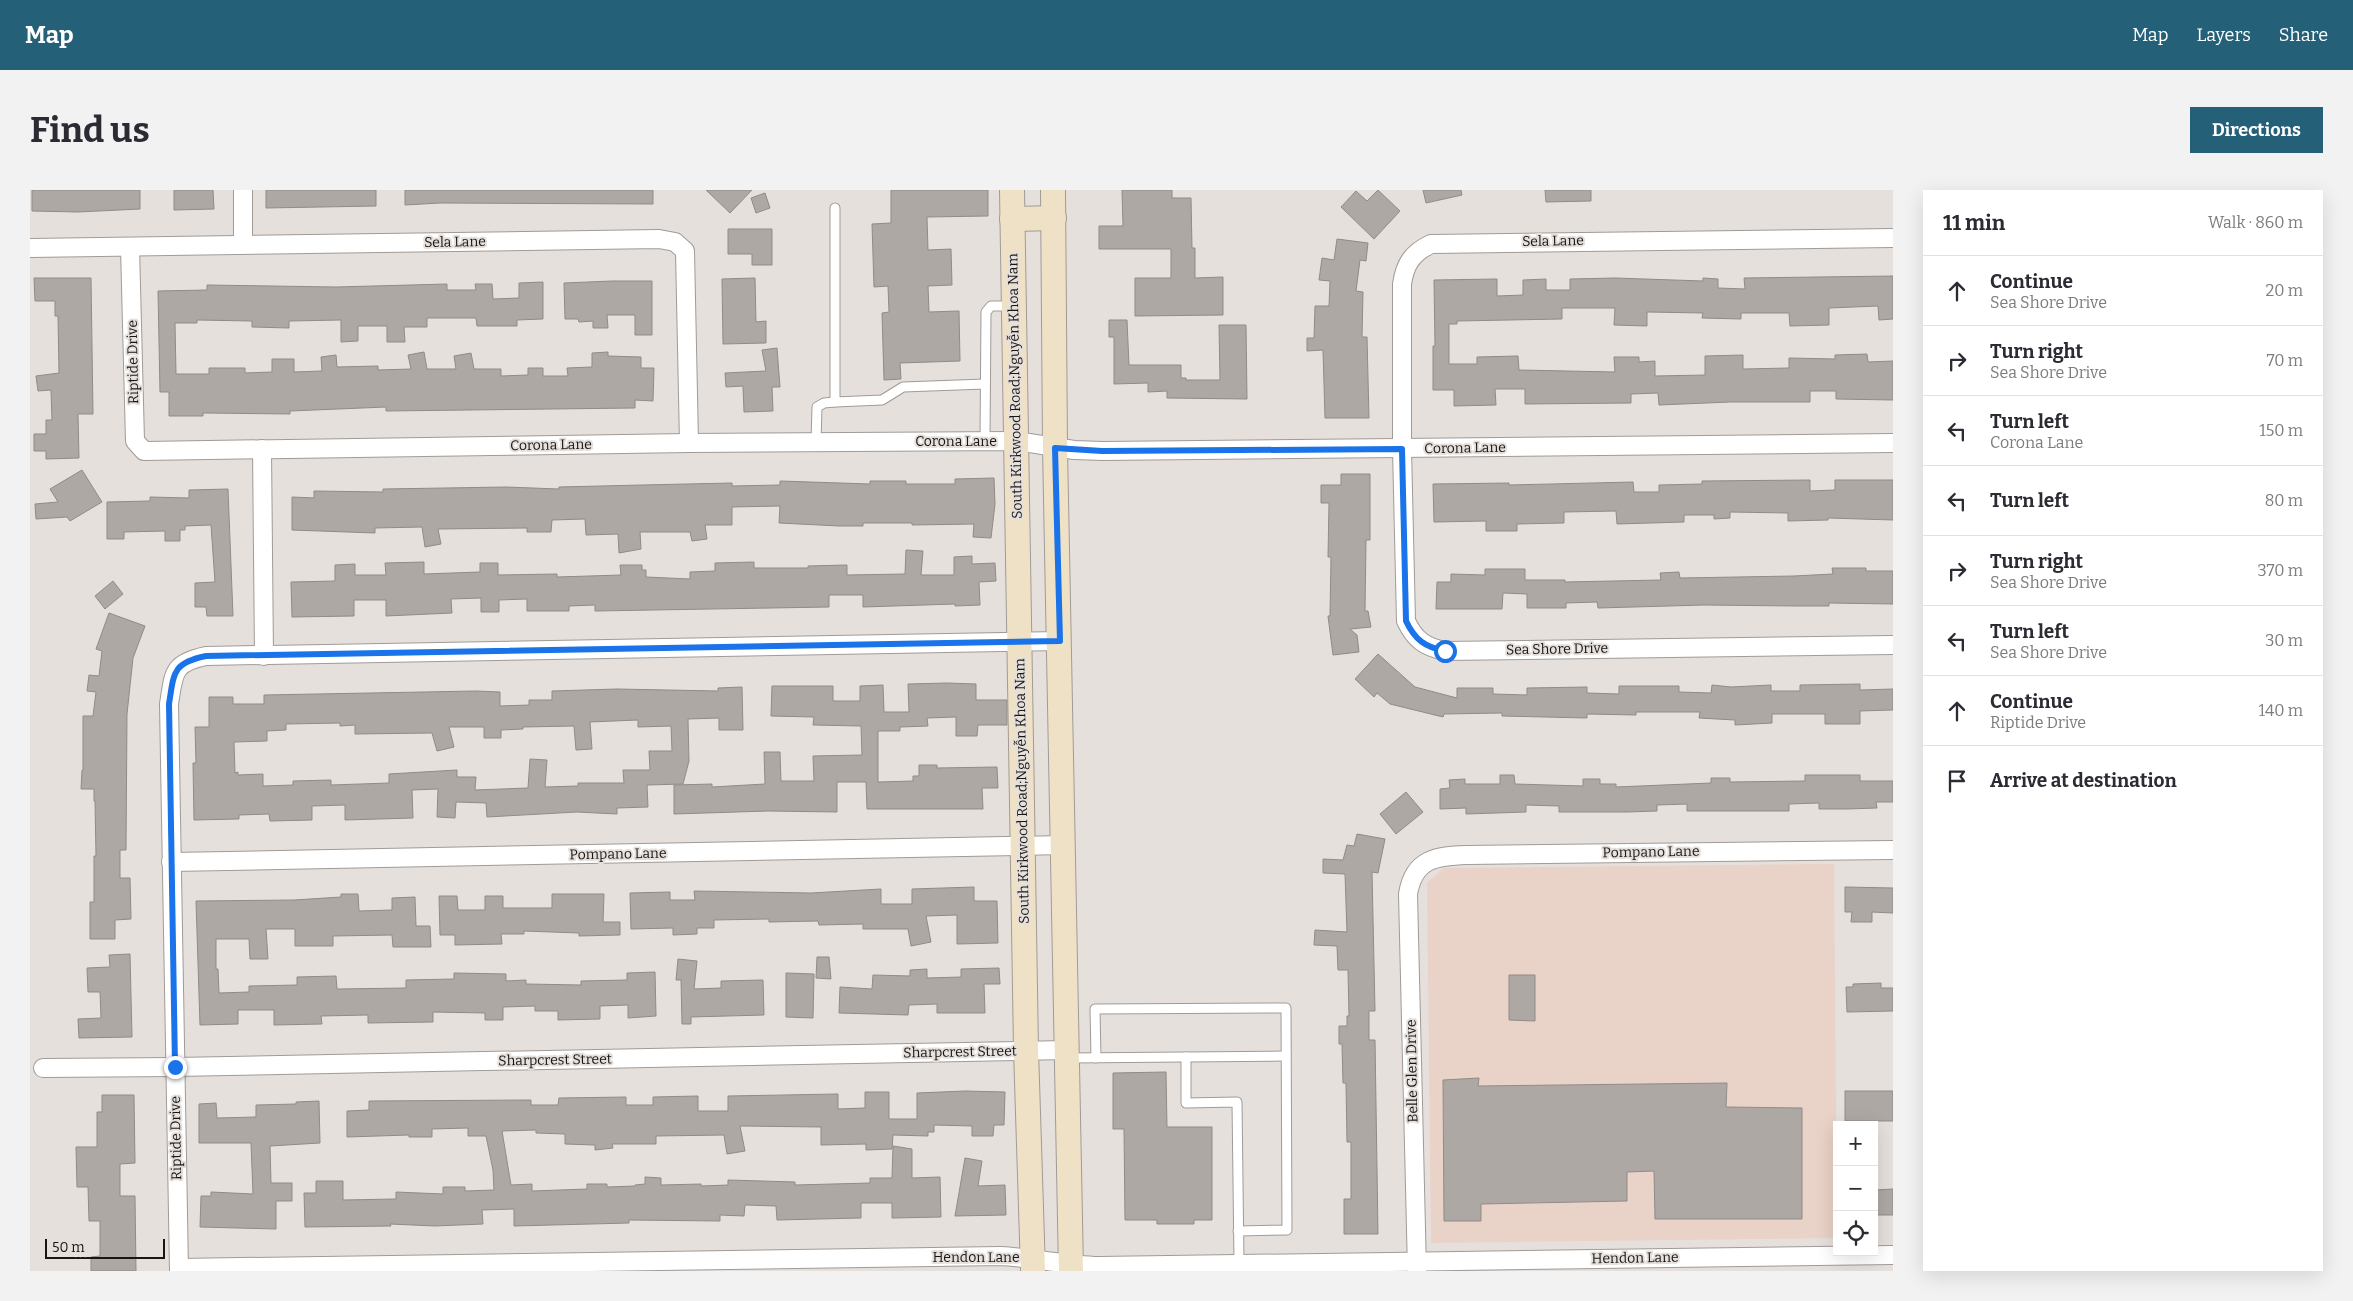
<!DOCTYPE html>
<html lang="en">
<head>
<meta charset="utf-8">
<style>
  :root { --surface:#fff; --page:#f2f2f3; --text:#2b2b33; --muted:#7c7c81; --line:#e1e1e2; --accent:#246078 }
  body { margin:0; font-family:Bitter,serif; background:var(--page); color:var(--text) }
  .controls { position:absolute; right:15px; bottom:15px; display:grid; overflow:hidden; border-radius:0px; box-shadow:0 5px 20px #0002 }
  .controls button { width:45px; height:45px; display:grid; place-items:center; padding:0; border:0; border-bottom:1px solid var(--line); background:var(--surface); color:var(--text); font:25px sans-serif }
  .scale { position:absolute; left:15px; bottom:12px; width:120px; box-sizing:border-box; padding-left:5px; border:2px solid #181615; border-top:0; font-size:14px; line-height:18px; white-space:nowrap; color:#181615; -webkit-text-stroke:4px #e6e0dc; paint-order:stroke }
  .stop { position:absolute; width:15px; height:15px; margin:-11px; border:4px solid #1a73e8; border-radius:50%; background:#fff }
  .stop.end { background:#1a73e8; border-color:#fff; box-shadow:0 1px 5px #0008 }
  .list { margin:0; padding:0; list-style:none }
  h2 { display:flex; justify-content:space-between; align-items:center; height:65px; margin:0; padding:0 20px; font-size:21px }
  h2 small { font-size:16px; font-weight:400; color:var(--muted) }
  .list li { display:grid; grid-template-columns:32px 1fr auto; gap:15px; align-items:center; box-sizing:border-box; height:70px; padding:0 20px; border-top:1px solid var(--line) }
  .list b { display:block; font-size:19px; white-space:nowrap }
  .list p { margin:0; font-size:16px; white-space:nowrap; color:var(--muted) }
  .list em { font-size:16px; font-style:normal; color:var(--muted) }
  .icon { flex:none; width:28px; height:28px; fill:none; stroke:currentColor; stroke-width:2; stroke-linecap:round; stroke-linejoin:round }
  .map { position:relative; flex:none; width:1863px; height:1081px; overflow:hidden; border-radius:0px }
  header { display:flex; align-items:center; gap:30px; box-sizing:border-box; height:70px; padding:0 25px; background:var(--accent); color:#fff }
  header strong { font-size:24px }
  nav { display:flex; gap:28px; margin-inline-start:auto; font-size:18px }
  .intro { display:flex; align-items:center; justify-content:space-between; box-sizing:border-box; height:120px; padding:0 30px }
  h1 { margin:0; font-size:35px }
  .button { padding:12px 22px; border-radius:0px; background:var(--accent); color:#fff; font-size:18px; font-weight:700 }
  main { display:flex; gap:30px; padding:0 30px }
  aside { flex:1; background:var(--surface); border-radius:0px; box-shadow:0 5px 20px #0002 }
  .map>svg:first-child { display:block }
</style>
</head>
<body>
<header>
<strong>Map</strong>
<nav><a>Map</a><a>Layers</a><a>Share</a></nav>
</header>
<div class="intro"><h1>Find us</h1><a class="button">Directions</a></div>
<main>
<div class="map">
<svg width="1863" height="1081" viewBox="0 0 1863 1081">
  <rect width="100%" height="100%" fill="#e6e0dc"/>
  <polygon fill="#e9d2c7" points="1804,674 1807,1048 1401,1053 1397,693 1414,678"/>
  <g fill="#aea8a4" stroke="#918b87" fill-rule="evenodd">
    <polygon points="2,0 110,0 110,19 48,22 2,21"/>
    <polygon points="144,0 183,0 184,19 144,20"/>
    <polygon points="236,0 346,0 346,16 236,18"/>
    <polygon points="375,0 623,0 623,14 410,13 375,15"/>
    <polygon points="676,0 722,0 700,23"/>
    <polygon points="861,0 958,0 958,26 897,27 898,60 921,59 922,95 898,96 899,122 929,121 930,171 870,173 871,189 854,190 852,123 859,122 858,96 844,97 842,34 861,33"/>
    <polygon points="1092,0 1142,0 1142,8 1161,8 1162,58 1165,58 1165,88 1193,87 1193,125 1105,126 1105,88 1141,88 1141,59 1069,59 1069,36 1093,36"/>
    <polygon points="1348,0 1370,21 1344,49 1311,17 1326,1 1337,11"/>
    <polygon points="1393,0 1431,0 1432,5 1396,13"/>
    <polygon points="1515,0 1561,0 1561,11 1516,12"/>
    <polygon points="735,3 740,18 726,23 721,8"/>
    <polygon points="698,39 742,39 742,75 722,75 722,64 698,64"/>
    <polygon points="1307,49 1338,53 1336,71 1330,70 1326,101 1333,102 1332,147 1337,147 1339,228 1295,228 1293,160 1277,161 1277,148 1284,148 1285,116 1299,116 1300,91 1289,90 1292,68 1304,70"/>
    <polygon points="1863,86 1863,129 1849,130 1848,116 1799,118 1799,135 1760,136 1759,123 1711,123 1711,129 1672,128 1673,123 1617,122 1617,136 1584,135 1585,118 1532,118 1532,129 1427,131 1427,134 1419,134 1419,174 1447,174 1447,167 1488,166 1489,180 1585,182 1584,167 1609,167 1609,172 1625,171 1625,186 1675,185 1675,166 1713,165 1713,179 1759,178 1759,168 1805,169 1805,165 1837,164 1838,172 1863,171 1863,210 1806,209 1806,201 1780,201 1780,212 1700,212 1629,215 1628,203 1601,204 1601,213 1495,214 1495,199 1465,199 1466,215 1424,216 1424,200 1403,200 1403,156 1405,156 1404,90 1467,89 1467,106 1493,105 1493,90 1516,89 1516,100 1540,100 1540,89 1585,88 1673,91 1673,88 1688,89 1688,98 1715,99 1714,88"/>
    <polygon points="4,88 61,88 63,224 48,224 49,268 16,269 16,261 4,261 4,244 16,244 16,230 22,230 21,200 8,201 6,186 29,183 28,126 25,126 25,111 5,111"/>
    <polygon points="725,88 726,132 736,131 736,153 693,154 692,89"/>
    <polygon points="582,91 622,91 622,145 605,145 605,125 577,125 578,138 563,138 563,131 549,132 548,129 535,129 534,93"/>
    <polygon points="513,92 513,129 487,130 487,136 447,136 446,128 397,128 397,137 374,137 375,152 357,152 357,136 328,136 328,151 311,152 311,130 259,131 259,138 222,137 222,131 167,130 167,133 145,133 146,184 179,184 179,178 215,178 215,183 242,182 242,169 264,169 264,182 292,181 291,167 306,165 307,177 348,176 348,180 381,179 378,165 394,162 397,179 426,179 424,166 441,163 444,179 471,179 471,186 498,185 498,178 513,178 513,186 538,186 537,178 562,177 562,163 578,162 578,166 611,167 611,178 624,178 623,211 605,210 605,218 356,221 356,217 260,221 260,224 173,223 173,226 139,226 139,202 130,202 128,101 177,100 177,95 306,97 417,94 417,100 446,100 445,94 462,94 463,109 489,108 489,93"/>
    <polygon points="1079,130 1097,130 1099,175 1151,175 1151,188 1156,188 1156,190 1190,190 1189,135 1216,135 1217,209 1137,208 1137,201 1118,202 1118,193 1084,194 1084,147 1079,147"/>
    <polygon points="747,158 750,197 742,197 743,221 714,222 713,196 696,197 695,183 736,181 732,160"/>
    <polygon points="52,280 72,312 40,331 37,327 6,329 5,314 28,312 20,299"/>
    <polygon points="1311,284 1340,284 1340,350 1336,350 1335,421 1338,421 1341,437 1320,439 1327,445 1329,462 1303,465 1298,426 1300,426 1301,367 1298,367 1299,313 1291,313 1291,295 1311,295"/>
    <polygon points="964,288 965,314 961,348 943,347 944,334 882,335 882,333 833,333 833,336 809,336 749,333 750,316 702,317 702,335 675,335 677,349 662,351 660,342 610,342 611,359 589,363 588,344 556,345 555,329 522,330 521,342 497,342 497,338 408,339 411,354 395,357 392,337 345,338 345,343 262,340 262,307 284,308 284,301 353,302 353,299 476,297 529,299 529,297 612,295 702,293 702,296 750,295 750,291 840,294 840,291 876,291 876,294 925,294 925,289"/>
    <polygon points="1780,290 1780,301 1805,300 1805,290 1863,290 1863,330 1798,328 1798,330 1758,331 1758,323 1700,322 1700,328 1684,329 1684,325 1654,325 1654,332 1587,334 1586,321 1534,322 1534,333 1487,334 1487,341 1456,341 1456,331 1404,332 1403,294 1479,293 1479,295 1603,292 1604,302 1629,302 1629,295 1672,294 1672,291"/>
    <polygon points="198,299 203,426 177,426 176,417 165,417 165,393 185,392 181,335 155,336 155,340 150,340 150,351 135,351 135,341 94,342 94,349 77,349 77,312 120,311 120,307 159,308 159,300"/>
    <polygon points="876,360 893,361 891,385 924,385 924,367 942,366 942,374 965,373 966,391 949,392 950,415 925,416 925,414 833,417 833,405 799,405 799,417 565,421 565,415 539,416 539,421 497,421 497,409 469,410 469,422 451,422 451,408 421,409 422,423 356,426 356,410 324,410 324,426 262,427 261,392 305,391 305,375 325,374 325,385 356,385 355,373 394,372 394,384 450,382 450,373 468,373 468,385 527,384 527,387 591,385 590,375 612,375 612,380 616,380 616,387 660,389 660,382 685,381 685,373 724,372 724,378 778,378 778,376 817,375 817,385 875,384"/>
    <polygon points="1802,378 1836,378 1836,381 1863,381 1863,414 1799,413 1799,416 1764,416 1674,415 1568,418 1567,412 1536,413 1536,418 1497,418 1497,404 1473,403 1472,419 1406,419 1407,392 1421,392 1421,384 1455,385 1455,379 1495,379 1495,390 1535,390 1535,392 1631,390 1630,383 1649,382 1650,388 1764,386 1803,384"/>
    <polygon points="83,391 93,404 75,419 65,406"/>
    <polygon points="79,423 115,436 103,468 97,524 96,660 90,660 90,688 100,688 101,729 85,730 85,749 60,749 60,712 64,712 64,666 66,666 65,611 64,611 64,599 51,599 52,580 53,580 53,526 63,526 66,502 57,501 59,485 69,486 72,461 66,459"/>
    <polygon points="1348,464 1385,497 1427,508 1427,498 1463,498 1463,504 1497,505 1497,498 1557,497 1557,503 1589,504 1589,496 1649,496 1649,502 1681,503 1682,495 1701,497 1741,495 1741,501 1770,501 1770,495 1830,494 1830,500 1863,499 1863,520 1830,521 1830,534 1795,534 1795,524 1742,524 1742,533 1705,535 1705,530 1669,528 1670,522 1606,522 1606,525 1557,524 1557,528 1472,526 1472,523 1414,524 1413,527 1360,514 1347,503 1344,507 1325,489"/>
    <polygon points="917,493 946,494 946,510 977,510 977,535 948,535 947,546 926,546 926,527 897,528 898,536 870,537 870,541 848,541 848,592 883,591 883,586 889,586 889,575 907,575 907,578 967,577 968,598 952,598 953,619 837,619 836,592 807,592 807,622 738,621 644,624 644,595 682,594 682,597 735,594 734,562 750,562 751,591 784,591 783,566 832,565 831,536 783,535 784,527 741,526 742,496 803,496 803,511 830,511 830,496 853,495 854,522 879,522 878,494"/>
    <path d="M712 497 713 540H689V528L658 529 659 571 653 594 617 595 618 617 587 618V624L547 622 457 627 456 613 426 612 425 628 407 627 408 599 382 600 383 628 315 630V615L282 616V630L240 631 239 624 209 625V629L164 630 163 573H166L165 537H179V507H203V514H234V505L446 501 470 502V516L499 515V510H522V501L587 499 688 501V498ZM608 530V537L641 536 642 561H619L620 580H593L594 593H548V596L515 597 517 570 500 569 498 598 445 600 446 587H427V580L359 584V593L301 595V590L263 591V595L233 596V584L208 585V582L205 583 204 552 237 551V541L256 540V534L310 533V536L325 535V544L402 543 407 561 424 557 419 537H454V548H471V540L493 539V537L544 536 546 560 562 559 560 532Z"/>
    <polygon points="1470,585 1484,585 1485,594 1553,596 1553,589 1570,589 1570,594 1586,594 1586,597 1681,593 1681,588 1700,588 1700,592 1775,591 1775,585 1830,585 1830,591 1863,591 1863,612 1846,612 1847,618 1817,619 1789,619 1789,613 1759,614 1759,621 1657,621 1657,614 1627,615 1627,621 1597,622 1529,622 1529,616 1496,615 1496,622 1436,624 1436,618 1410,619 1410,599 1420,598 1419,590 1435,589 1435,594 1470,594"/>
    <polygon points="1376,602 1393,622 1366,644 1350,624"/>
    <polygon points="1327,644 1355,649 1348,683 1342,682 1345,821 1339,821 1339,850 1345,850 1348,1044 1314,1044 1314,1009 1321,1009 1321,952 1317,952 1316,893 1313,893 1312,854 1309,854 1309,836 1317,836 1317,826 1319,826 1318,780 1308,780 1307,756 1284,755 1285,740 1317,742 1315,684 1293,683 1293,669 1313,670 1317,655 1324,656"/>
    <polygon points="944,697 944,711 967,711 968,753 927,754 927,725 896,726 901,752 881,756 878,739 833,739 833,734 789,735 788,731 739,732 739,729 684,730 684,738 667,738 667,744 643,745 643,738 601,739 600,703 640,702 640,710 665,710 664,701 781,703 851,699 851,714 882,714 882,699"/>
    <polygon points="1815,697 1863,698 1863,723 1842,722 1842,732 1821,732 1822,722 1815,722"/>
    <polygon points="311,704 328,704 329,721 362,720 362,708 385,707 386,736 400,736 401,757 363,757 362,745 303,746 303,756 265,756 265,739 236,739 238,769 220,769 219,749 186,749 186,779 188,779 189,803 219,802 219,796 267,795 267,787 306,786 307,799 376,798 376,790 424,789 424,783 476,784 476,791 496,790 496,794 551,795 551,791 597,790 597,783 625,782 626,826 598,828 598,815 570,816 570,829 528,830 528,821 505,821 505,816 473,817 473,830 455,830 455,823 403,822 403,832 338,833 338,825 291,826 292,834 244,835 244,820 208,820 208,834 170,835 166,711 264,710 311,707"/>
    <polygon points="522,704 574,704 573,732 590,732 590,745 549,746 549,743 494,741 494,744 471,744 472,754 425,755 425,745 410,745 409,706 427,706 428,720 455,720 455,706 473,706 473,718 522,718"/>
    <polygon points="100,764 102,847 49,848 48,829 71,828 70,802 58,802 57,778 80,777 79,765"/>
    <polygon points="787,767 799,767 801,789 786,788"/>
    <polygon points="648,769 667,771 664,799 691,798 691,791 733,790 734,825 661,827 661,834 652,834 651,790 646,790"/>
    <polygon points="969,778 970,794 954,794 955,823 907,823 907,814 879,815 878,825 809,823 810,797 842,799 843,785 880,786 880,780 897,779 897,788 931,787 931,779"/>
    <polygon points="756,783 784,784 783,828 756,827"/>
    <polygon points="1479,785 1505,785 1505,831 1479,830"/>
    <polygon points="1851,793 1851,798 1863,798 1863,821 1817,822 1816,797 1823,797 1823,794"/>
    <polygon points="1136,882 1137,937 1182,937 1182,1030 1164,1030 1164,1034 1127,1034 1127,1030 1095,1030 1094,939 1083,939 1083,883"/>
    <polygon points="1449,888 1448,896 1697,893 1696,917 1772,918 1772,1029 1625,1029 1624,981 1597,982 1597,1011 1451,1014 1451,1031 1414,1031 1413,890"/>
    <polygon points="935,901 975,902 974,935 964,935 963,946 942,946 942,936 904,935 904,942 898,942 898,946 863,945 862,959 836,960 836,954 791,955 791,937 710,936 715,961 697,964 694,945 626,946 626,954 582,954 583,958 565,960 565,955 535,954 535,944 506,943 506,940 472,941 481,995 502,994 502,1001 557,999 557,994 577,994 577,997 605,996 605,995 615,994 615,987 631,988 631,995 671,994 671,996 698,995 698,990 765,992 765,995 840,993 840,988 862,988 863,956 882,959 882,988 910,987 911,1027 862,1028 862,1013 831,1013 831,1028 747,1030 746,1016 715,1015 714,1026 690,1025 690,1031 599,1030 599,1033 484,1036 484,1019 452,1020 453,1034 405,1036 360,1034 361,1036 275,1037 274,1003 286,1003 286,991 313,991 313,1010 366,1009 366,1002 413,1004 413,997 435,997 435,1001 464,1000 463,980 456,946 438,946 438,938 402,939 402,947 379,947 379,945 317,947 317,921 339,920 339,911 501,910 501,915 528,915 529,908 596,907 596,915 623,915 623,907 668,906 668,921 698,921 698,906 808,904 808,919 835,918 835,902 859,902 859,929 887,929 887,903"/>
    <rect x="1815" y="901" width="48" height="30"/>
    <polygon points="72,905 104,905 105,973 90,974 90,1006 105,1006 106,1081 61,1081 61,1067 70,1066 70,1031 59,1031 58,997 47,997 46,957 67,957 67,922 72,922"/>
    <polygon points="289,911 290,953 240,956 241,993 262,993 262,1011 246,1011 246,1039 170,1037 171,1006 181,1006 181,1002 223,1004 221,953 169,953 169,914 186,913 187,928 226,927 226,915 266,914 266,912"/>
    <polygon points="935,968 952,971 948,996 975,995 976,1025 925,1026"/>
    <polygon points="1863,999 1863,1025 1844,1025 1844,1000"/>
  </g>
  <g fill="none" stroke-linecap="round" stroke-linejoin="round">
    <defs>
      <g id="service">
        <polyline points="805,18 805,212 852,210 873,197 955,194"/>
        <polyline points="955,251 956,122 961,116 983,116"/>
        <polyline points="786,252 787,217 794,213 805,212"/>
        <polyline points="1156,867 1156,913 1207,912 1209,1073"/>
        <polyline points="1039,868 1256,866"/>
        <polyline points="1066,868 1065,819 1256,818 1257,1040 1208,1041"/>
      </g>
      <g id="minor">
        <polyline points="213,0 213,54"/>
        <path d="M1863 48 1401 54C1382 63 1375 74 1372 94V259L1376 431C1385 450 1395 457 1415 461L1863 455"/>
        <polyline points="100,57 105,251 114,261 659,253 986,251 1044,260 1073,261 1863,253"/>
        <polyline points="0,58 629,49 645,52 655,61 659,253"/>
        <polyline points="232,259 234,466"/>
        <polyline points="141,672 1034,655"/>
        <polyline points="13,878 145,877 1037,860"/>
        <path d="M149 1078 971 1066C1004 1068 1036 1075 1069 1076L1863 1065"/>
        <path d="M149 1081 139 514C144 483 142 473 176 466L1030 451"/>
        <path d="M1387 1081 1378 704C1384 668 1407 666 1437 665L1863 660"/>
      </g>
      <g id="secondary">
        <polyline points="982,0 996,860 1003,1081"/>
        <polyline points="1023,0 1025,258 1041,1081"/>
        <polyline points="982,29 1024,28"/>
      </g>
    </defs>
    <use href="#service" stroke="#a09b97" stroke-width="11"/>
    <use href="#minor" stroke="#a09b97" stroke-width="20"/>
    <use href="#secondary" stroke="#a09b97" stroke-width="26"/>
    <use href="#service" stroke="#fff" stroke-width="9"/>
    <use href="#minor" stroke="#fff" stroke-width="18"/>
    <use href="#secondary" stroke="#efe1c5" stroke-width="24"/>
  </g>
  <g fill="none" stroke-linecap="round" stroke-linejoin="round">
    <path stroke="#1a73e8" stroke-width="6" d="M145 877 139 514C144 483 142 473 176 466L1030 451 1025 258 1072 261 1372 259 1376 431C1385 450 1395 457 1415 461"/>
  </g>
  <g text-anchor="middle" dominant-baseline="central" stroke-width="4" stroke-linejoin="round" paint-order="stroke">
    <g font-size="14" fill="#181615" stroke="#e6e0dc">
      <text transform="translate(1523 51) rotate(-1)">Sela Lane</text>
      <text transform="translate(425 52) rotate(-1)">Sela Lane</text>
      <text transform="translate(103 172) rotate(-91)">Riptide Drive</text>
      <text transform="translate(985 196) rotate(-91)">South Kirkwood Road;Nguyễn Khoa Nam</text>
      <text x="926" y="251">Corona Lane</text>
      <text transform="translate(521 255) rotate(-1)">Corona Lane</text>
      <text transform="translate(1435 258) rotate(-1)">Corona Lane</text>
      <text transform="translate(1527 459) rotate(-1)">Sea Shore Drive</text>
      <text transform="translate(992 601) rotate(-91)">South Kirkwood Road;Nguyễn Khoa Nam</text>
      <text transform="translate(1621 662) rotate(-1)">Pompano Lane</text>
      <text transform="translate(588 664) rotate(-1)">Pompano Lane</text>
      <text transform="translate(930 862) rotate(-1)">Sharpcrest Street</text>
      <text transform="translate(525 870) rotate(-1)">Sharpcrest Street</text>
      <text transform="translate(1382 881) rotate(-91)">Belle Glen Drive</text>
      <text transform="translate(146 948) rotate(-91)">Riptide Drive</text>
      <text x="946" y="1067">Hendon Lane</text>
      <text transform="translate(1605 1068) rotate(-1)">Hendon Lane</text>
    </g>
  </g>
</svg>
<div class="controls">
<button>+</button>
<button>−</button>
<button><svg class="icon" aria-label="locate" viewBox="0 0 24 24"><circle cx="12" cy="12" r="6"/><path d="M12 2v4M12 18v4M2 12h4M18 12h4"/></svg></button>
</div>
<div class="scale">50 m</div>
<div class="stop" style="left:1415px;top:461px"></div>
<div class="stop end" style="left:145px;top:877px"></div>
</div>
<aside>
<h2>11 min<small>Walk · 860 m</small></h2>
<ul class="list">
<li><svg class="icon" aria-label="ahead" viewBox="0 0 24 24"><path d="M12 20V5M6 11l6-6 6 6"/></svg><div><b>Continue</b><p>Sea Shore Drive</p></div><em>20 m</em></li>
<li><svg class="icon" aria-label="right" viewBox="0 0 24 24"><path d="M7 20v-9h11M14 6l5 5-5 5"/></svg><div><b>Turn right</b><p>Sea Shore Drive</p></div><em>70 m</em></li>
<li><svg class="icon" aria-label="left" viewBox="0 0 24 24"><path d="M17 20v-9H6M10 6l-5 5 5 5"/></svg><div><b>Turn left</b><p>Corona Lane</p></div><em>150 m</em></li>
<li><svg class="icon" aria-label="left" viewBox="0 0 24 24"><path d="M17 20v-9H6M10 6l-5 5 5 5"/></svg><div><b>Turn left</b></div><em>80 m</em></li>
<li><svg class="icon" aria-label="right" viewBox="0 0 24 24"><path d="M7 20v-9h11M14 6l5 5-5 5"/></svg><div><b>Turn right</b><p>Sea Shore Drive</p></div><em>370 m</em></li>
<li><svg class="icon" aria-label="left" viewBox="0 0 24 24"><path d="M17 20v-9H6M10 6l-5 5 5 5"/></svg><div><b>Turn left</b><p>Sea Shore Drive</p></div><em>30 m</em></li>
<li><svg class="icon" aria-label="ahead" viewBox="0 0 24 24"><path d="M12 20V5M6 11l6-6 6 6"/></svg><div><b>Continue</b><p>Riptide Drive</p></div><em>140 m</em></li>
<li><svg class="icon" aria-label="arrive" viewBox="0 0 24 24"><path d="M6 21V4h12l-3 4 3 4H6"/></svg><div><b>Arrive at destination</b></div></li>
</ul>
</aside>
</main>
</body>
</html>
